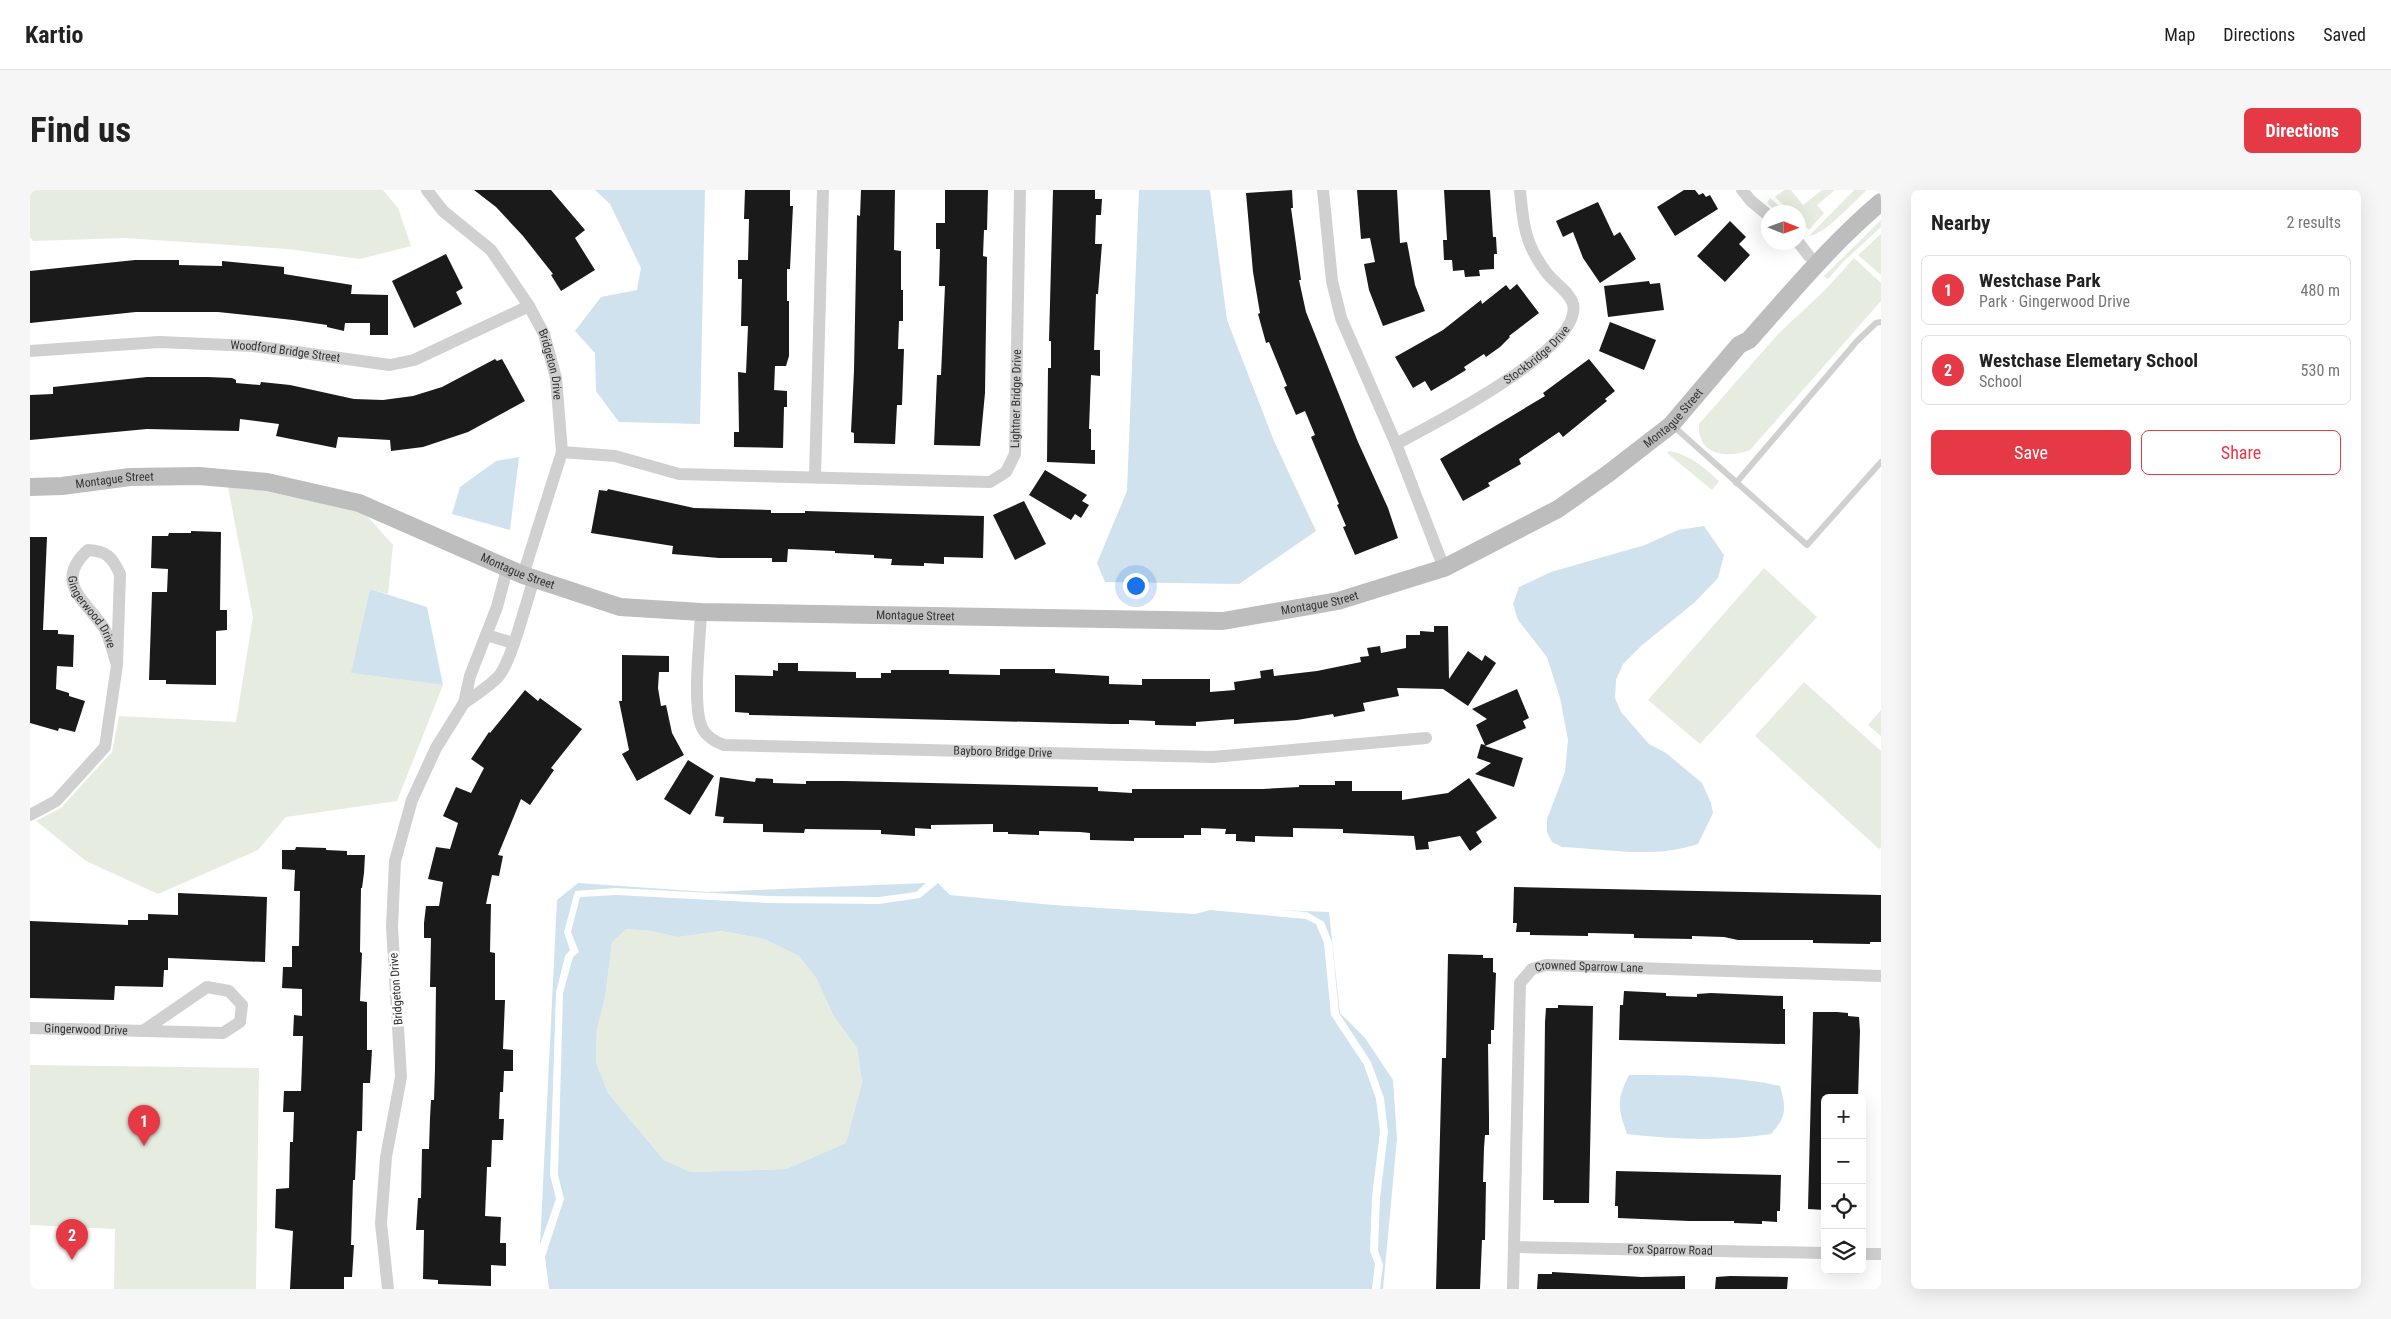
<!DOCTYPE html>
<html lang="en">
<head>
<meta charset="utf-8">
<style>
  :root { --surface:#fff; --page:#f6f6f6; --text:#222; --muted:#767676; --line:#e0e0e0; --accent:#e63946 }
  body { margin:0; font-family:"Roboto Condensed",sans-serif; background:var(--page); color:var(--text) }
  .controls { position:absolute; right:15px; bottom:15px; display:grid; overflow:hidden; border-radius:8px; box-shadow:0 5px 20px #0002 }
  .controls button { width:45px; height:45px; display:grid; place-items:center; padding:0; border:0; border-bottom:1px solid var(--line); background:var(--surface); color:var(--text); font:25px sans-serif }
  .compass { position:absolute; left:1731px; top:15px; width:45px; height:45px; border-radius:50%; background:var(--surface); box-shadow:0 5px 20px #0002; rotate:91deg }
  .you { position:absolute; left:1105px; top:395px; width:18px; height:18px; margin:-12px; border:4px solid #fff; border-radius:50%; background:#1a73e8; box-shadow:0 0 0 8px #1a73e833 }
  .badge { display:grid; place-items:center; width:32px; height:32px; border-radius:50%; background:var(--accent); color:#fff; font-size:16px; font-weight:700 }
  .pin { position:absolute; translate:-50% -41px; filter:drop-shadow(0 1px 2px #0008) }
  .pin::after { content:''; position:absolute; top:26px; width:18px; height:15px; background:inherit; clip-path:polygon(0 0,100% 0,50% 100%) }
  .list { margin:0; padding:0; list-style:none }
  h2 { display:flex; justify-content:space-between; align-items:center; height:65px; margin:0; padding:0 20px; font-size:21px }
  h2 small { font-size:16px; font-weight:400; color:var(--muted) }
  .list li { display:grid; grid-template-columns:32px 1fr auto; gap:15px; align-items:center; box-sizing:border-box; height:70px; margin:0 10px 10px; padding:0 10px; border:1px solid var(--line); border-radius:8px }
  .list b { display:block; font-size:19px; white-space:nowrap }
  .list p { margin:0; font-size:16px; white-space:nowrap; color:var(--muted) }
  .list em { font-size:16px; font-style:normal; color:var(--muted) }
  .actions { display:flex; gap:10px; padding:15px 20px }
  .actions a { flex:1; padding:11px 0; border:1px solid var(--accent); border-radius:8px; text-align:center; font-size:18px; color:var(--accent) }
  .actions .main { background:var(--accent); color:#fff }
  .icon { flex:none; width:28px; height:28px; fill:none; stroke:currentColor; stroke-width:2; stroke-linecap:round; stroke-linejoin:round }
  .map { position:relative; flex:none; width:1851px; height:1099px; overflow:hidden; border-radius:8px }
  header { display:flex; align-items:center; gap:30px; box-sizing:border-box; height:70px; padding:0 25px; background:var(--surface); border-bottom:1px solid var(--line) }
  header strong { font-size:24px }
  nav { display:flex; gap:28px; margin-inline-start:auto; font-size:18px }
  .intro { display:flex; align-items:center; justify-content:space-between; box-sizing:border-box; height:120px; padding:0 30px }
  h1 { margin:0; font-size:35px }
  .button { padding:12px 22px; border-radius:8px; background:var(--accent); color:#fff; font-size:18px; font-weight:700 }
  main { display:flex; gap:30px; padding:0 30px }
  aside { flex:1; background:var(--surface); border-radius:8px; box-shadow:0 5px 20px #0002 }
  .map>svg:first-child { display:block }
</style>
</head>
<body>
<header>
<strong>Kartio</strong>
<nav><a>Map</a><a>Directions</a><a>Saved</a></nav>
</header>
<div class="intro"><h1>Find us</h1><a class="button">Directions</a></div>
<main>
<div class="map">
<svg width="1851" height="1099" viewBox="0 0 1851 1099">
  <rect width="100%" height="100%" fill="#fff"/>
  <g fill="#e6ecdf">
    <polygon points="0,0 353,0 368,18 381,56 330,69 258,59 95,48 3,51 0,47"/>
    <polygon points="1754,0 1761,0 1773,15 1792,0 1805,0 1787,15 1794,23 1779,40 1769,30 1768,22 1761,22 1745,7"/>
    <path d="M1824 0H1837C1823 12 1796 44 1779 46Z"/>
    <polygon points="1740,8 1756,22 1748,22 1737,13"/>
    <polygon points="1851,30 1851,37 1813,72 1798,89 1794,86"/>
    <polygon points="1851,44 1851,85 1828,65"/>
    <path d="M1824 68 1851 93V111L1720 260C1697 269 1667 265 1669 234L1749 143 1795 100Z"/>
    <path d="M1639 261C1661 265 1673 277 1689 291L1682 300 1637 263Z"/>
    <polygon points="198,297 235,301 326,321 337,326 363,355 358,404 340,399 322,483 413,495 367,611 256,627 228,660 128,704 56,671 6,631 31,618 82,562 89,526 206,532 223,427"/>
    <polygon points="1734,378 1787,427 1670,554 1618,510"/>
    <polygon points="1774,492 1851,561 1851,657 1849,659 1725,546"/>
    <polygon points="1851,520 1851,546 1838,535"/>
    <polygon points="596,739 621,741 648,747 690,741 734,749 769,766 786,788 804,827 827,858 832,892 816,953 756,979 661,982 634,970 578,903 566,872 567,839 575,808 582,751"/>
    <polygon points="0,875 229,878 226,1099 84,1099 85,1039 0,1035"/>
  </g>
  <g fill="#cfe2ee" fill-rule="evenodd">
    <polygon points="565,0 675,0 670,234 589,232 566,201 565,163 545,141 571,107 607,100 611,78 580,14"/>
    <polygon points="1109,0 1180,0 1197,130 1244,251 1286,341 1209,394 1075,392 1067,373 1097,301"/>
    <polygon points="489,267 480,340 422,324 430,297 466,271"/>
    <path d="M1674 336 1694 365 1688 388 1665 412 1611 456 1593 474 1586 490 1585 508 1591 522 1619 554 1636 563 1672 593 1681 613 1683 623 1668 654C1624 669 1578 659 1532 657L1522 652 1517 642V629L1535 582 1538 550 1530 508 1517 467 1488 430 1483 414 1489 397 1521 382 1615 355 1648 340Z"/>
    <polygon points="340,399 397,417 413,495 321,483"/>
    <polygon points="548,693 678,702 896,693 886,702 849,707 737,706 586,698 545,701 534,742 540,760 535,766 526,803 520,985 526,1009 510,1055 527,710"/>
    <path d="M908 693 920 705 1023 715 1165 724 1180 720 1276 729 1286 734 1294 753 1301 825 1334 875 1346 909 1350 941 1342 1007 1340 1061 1345 1074 1342 1099H519L515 1067 534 1009 528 985 533 803 543 767 549 762 541 742 550 707 586 705 737 713 849 714 890 708ZM596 739 621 741 648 747 691 741 734 749 769 766 786 788 804 827 827 858 832 892 816 953 756 979 661 982 634 970 578 903 566 872 567 839 575 808 582 752Z"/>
    <polygon points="1248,720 1299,722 1310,823 1335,848 1363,890 1367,949 1353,1099 1350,1099 1353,1075 1348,1060 1350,1008 1358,942 1354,908 1341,872 1309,823 1302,752 1294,732 1277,722"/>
    <path d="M1599 885C1649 885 1700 885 1750 896 1756 918 1757 926 1741 944 1693 951 1645 950 1597 944 1588 918 1586 911 1599 885Z"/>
  </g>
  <g fill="#1a1a1a">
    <polygon points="444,0 521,0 555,40 545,48 565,80 531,101 521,85 523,84 493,46 466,17"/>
    <polygon points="715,0 760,0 760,16 763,16 760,79 757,79 757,111 759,111 759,166 756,176 745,176 744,200 757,201 757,217 754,217 753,258 704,257 704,242 709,242 708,182 716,183 718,136 711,136 712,89 708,89 708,70 718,70 719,29 714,29"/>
    <polygon points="831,0 865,0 864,60 871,61 871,100 873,100 873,131 869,131 868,159 874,159 872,215 867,215 865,254 824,253 824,243 821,242 824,181 827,25 830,26"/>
    <polygon points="915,0 958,0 957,40 954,40 953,66 957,67 955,203 950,256 904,255 907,185 911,185 915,96 909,96 910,59 906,59 906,33 915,33"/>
    <polygon points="1023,0 1065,0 1065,9 1072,9 1071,25 1066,25 1065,54 1072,54 1068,104 1066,104 1064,160 1070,160 1070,186 1061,185 1059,239 1061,239 1061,260 1065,260 1065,274 1017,272 1018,178 1021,178 1021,151 1019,151"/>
    <polygon points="1262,0 1263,18 1261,18 1271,90 1269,90 1276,122 1328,252 1358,318 1368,348 1325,365 1313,337 1316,336 1307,315 1309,314 1281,247 1285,245 1275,221 1266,225 1254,197 1257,196 1239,152 1236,153 1228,124 1230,123 1223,82 1216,3"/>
    <polygon points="1327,0 1367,0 1370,53 1377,52 1385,95 1395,121 1353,136 1339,100 1334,74 1345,72 1340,48 1331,49"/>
    <polygon points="1414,0 1460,0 1463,47 1466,47 1467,64 1464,64 1464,79 1449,80 1450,86 1435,87 1434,80 1423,81 1422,70 1414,70 1413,50 1417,50"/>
    <polygon points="1654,0 1665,0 1669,5 1673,3 1676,7 1680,5 1688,19 1645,46 1627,17"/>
    <polygon points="1568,12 1584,46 1590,42 1606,69 1570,93 1553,68 1543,42 1533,47 1526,31"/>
    <polygon points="1700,31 1716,47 1709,54 1720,65 1695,92 1667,66"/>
    <polygon points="416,64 433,98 426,102 432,114 384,138 362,91"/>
    <polygon points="105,70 149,70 149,75 192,76 192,71 254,77 254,84 322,95 321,104 358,105 358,145 340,145 340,133 315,133 314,141 297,137 297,135 263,130 188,122 106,122 0,133 0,81"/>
    <polygon points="1619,91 1620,94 1630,93 1634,120 1578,127 1574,96"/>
    <polygon points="1487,94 1509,123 1479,146 1480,147 1470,157 1456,167 1454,164 1434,177 1436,180 1423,188 1401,201 1395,191 1383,198 1365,167 1413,140 1451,110 1452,114 1476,95 1480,100"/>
    <polygon points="1580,132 1626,150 1614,180 1569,161"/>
    <polygon points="465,169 467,171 472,169 495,211 438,242 393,257 361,261 360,250 308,247 306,258 246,246 249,234 210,229 209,241 117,239 0,250 0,205 23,204 23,197 117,187 178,187 202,188 206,190 206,193 230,195 231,192 260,195 324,209 353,210 383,206 412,197"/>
    <polygon points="1559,169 1585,201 1575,209 1577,211 1533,247 1529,242 1489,269 1491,274 1458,293 1460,296 1433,311 1410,269 1515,206 1513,203"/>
    <polygon points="1015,280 1057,305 1052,311 1059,315 1051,328 1045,324 1041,330 999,305"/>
    <polygon points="578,299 664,318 741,320 741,323 775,323 775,321 954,326 953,368 914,367 914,374 894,373 894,376 861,375 862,369 844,368 844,365 805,363 805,361 758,359 757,372 742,372 742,368 689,368 642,364 643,356 561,343 569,300 577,301"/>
    <polygon points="994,311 1016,354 985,370 963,325"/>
    <polygon points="161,341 191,342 190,420 197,420 197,440 186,441 186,495 136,494 136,490 119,490 122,402 137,402 138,379 121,378 122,346 138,346 139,343 161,343"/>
    <polygon points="0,347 17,347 13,440 28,440 28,444 44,445 43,477 27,476 26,499 39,503 39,506 55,511 45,542 29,538 28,541 0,533"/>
    <polygon points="1404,436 1418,436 1419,489 1438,461 1452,471 1455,465 1466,473 1438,516 1413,499 1367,498 1369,506 1333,513 1335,521 1304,527 1303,524 1267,530 1204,534 1204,529 1166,532 1166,536 1125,535 1125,531 1099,530 1099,534 1083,534 719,525 719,523 705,522 705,485 743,486 743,480 748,481 748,473 768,473 768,481 826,482 826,488 851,488 851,483 861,483 861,480 919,480 919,484 970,485 970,479 1025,479 1025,483 1079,486 1079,494 1112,495 1112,489 1180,489 1180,502 1205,500 1204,492 1231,488 1230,481 1243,479 1244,486 1287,481 1331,472 1330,467 1339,466 1337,458 1350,456 1351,463 1376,458 1376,445 1390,445 1390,441 1404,442"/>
    <polygon points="592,465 639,466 639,482 629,482 628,498 631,516 636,515 642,543 654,565 607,591 592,564 599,560 589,511 592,511"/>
    <polygon points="1487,499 1499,528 1493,531 1496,538 1455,556 1493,568 1484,597 1445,584 1461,573 1447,568 1451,554 1455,555 1446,535 1457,529 1442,519"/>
    <polygon points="495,500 508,511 510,508 552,539 521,578 524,580 500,615 491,609 468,665 473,666 469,686 462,685 456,714 461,714 460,762 465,763 465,810 475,810 473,859 483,860 483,881 474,881 473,902 470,902 469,929 474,929 473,950 462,950 461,977 457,977 455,1026 471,1027 470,1053 476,1053 476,1076 461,1075 461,1096 408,1094 408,1090 393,1089 394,1040 386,1040 388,1008 391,1008 392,959 399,959 400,928 401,910 404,910 405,879 406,797 400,797 401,748 394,748 394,733 396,716 409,716 413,692 398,689 406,657 420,659 428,633 413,626 426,597 441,603 454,578 441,569 459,542 460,543"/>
    <polygon points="658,570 684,586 660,625 634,609"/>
    <polygon points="690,587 725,592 726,588 743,589 743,593 776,594 776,591 814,591 1068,597 1068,601 1102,603 1102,599 1233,599 1269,597 1269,595 1305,595 1305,591 1322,591 1322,601 1372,601 1372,610 1418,603 1439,588 1467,628 1446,642 1452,652 1440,661 1430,646 1398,652 1399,659 1386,660 1384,646 1313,643 1313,639 1263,638 1263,647 1225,646 1225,652 1206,651 1206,644 1195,644 1196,639 1171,638 1171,645 1154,645 1154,648 1104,648 1104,651 1060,650 1060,643 1050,642 1009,641 1009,645 978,644 978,642 963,642 963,634 901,635 901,639 885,638 885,646 851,644 851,640 775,639 774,643 733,642 733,634 693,633 694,627 685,626"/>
    <polygon points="266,657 296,658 296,660 317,661 317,665 335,665 334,683 332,698 331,698 330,762 332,763 330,811 337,812 337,860 342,860 341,877 340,893 333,893 332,941 327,941 325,990 323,990 321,1055 324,1055 322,1087 314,1087 314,1099 260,1099 263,1041 245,1038 246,999 259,998 260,952 263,952 264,922 253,922 254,901 271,901 273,846 263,846 264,825 272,826 272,799 252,798 253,777 262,777 262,756 269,756 270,701 264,701 265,680 252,679 252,660 265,660"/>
    <polygon points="1484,697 1851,705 1851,752 1840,752 1840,754 1783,753 1783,750 1708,750 1694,747 1662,746 1662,749 1604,748 1604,744 1558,743 1558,746 1500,745 1500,742 1486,742 1487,733 1483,733"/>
    <polygon points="148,703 237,707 235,772 138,768 138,780 134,780 133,797 85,796 84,810 0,808 0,731 98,735 98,730 118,730 118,724 148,725"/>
    <polygon points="1418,764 1453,765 1453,768 1463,768 1463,782 1466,783 1464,840 1461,840 1461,854 1458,854 1459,927 1459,945 1455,945 1454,958 1453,992 1456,992 1455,1050 1452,1050 1450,1099 1406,1099 1412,868 1416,868"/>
    <polygon points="1594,801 1636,803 1636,806 1667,807 1667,804 1681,803 1753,806 1753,819 1755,819 1755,854 1589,850 1590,815 1593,815"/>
    <polygon points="1528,815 1563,816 1559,1013 1524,1013 1524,1010 1513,1010 1515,832 1516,818 1528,818"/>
    <polygon points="1783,822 1807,822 1818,823 1818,826 1829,827 1830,841 1828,908 1795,908 1795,1020 1778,1019"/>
    <polygon points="1586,981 1751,985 1750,1021 1747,1021 1747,1032 1732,1031 1732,1034 1704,1033 1704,1031 1659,1031 1588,1028 1588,1016 1585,1016"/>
    <polygon points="1522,1082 1612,1087 1655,1086 1655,1099 1507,1099 1508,1084 1522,1084"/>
    <polygon points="1700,1086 1758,1087 1757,1099 1685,1099 1686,1087"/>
  </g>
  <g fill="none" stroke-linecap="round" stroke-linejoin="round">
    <g stroke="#d0d0d0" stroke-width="6">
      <polyline points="1642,235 1777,355 1851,272"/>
      <polyline points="1706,293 1827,151 1846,133 1851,132"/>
    </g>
    <g stroke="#d0d0d0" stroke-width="12">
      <path id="s1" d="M397 0 413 21 461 60 499 116 514 144 526 188 532 262 493 385"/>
      <path id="s2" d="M1293 0 1302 91 1311 128 1366 254C1400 236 1554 158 1543 114 1539 101 1524 93 1516 82 1495 54 1493 34 1490 0"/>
      <polyline points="1712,0 1721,11 1738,25"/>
      <polyline points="1768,52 1779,66"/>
      <path id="s3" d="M0 161 129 152 223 156 360 175 384 170 499 116"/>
      <polyline points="1366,254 1414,378"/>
      <path id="s4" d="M532 262 585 266 649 284 960 292 976 282 985 264 990 0"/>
      <polyline points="785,286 793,0"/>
      <path id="s5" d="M671 422C670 451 663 506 670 532 673 545 683 551 694 555L1183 567 1396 548"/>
      <polyline points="456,445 483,453"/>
      <path d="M434 513C446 505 458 497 468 487 482 471 496 412 504 389"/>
      <path id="s6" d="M0 625 26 611 75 557 87 475 90 384C82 367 77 361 58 360 23 392 55 410 74 438 80 448 83 464 87 475"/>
      <path id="s7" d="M0 838 193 843 210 832 212 815 199 801 177 797 113 841"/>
      <path id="s8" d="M1485 1057 1795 1063"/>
      <polyline points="1832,1064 1851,1064"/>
      <polyline points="358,1099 351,1033 356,967 371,887 362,737 365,671 382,610 406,558 434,513 440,486 467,417 477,379"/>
      <path id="s9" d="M1483 1099 1490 793 1502 779 1516 775 1851 786"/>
    </g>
    <path stroke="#bdbdbd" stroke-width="18" id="s10" d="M0 297 32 296 100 287 169 286 237 292 329 313 493 385 590 417 671 422 1193 431 1308 411 1414 378 1528 319 1579 283 1641 235 1709 155 1719 150C1761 103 1802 53 1851 12"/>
  </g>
  <g text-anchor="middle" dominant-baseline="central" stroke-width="5" stroke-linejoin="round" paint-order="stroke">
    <g font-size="12" fill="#333" stroke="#fff">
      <text stroke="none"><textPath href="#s3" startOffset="256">Woodford Bridge Street</textPath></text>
      <text stroke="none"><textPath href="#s2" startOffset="434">Stockbridge Drive</textPath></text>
      <text stroke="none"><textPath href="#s1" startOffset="219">Bridgeton Drive</textPath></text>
      <text stroke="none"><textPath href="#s4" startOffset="525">Lightner Bridge Drive</textPath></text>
      <text stroke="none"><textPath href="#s10" startOffset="1720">Montague Street</textPath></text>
      <text stroke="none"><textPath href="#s10" startOffset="85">Montague Street</textPath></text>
      <text stroke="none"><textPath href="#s10" startOffset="505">Montague Street</textPath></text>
      <text stroke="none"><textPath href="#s10" startOffset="1315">Montague Street</textPath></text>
      <text stroke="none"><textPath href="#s6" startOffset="392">Gingerwood Drive</textPath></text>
      <text stroke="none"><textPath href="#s10" startOffset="909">Montague Street</textPath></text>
      <text stroke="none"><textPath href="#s5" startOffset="424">Bayboro Bridge Drive</textPath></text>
      <text stroke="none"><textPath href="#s9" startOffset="382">Crowned Sparrow Lane</textPath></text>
      <text transform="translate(366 799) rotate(-94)">Bridgeton Drive</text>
      <text stroke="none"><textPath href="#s7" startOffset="56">Gingerwood Drive</textPath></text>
      <text stroke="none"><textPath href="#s8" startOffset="155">Fox Sparrow Road</textPath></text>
    </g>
  </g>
</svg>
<div class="controls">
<button>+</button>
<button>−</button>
<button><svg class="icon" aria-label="locate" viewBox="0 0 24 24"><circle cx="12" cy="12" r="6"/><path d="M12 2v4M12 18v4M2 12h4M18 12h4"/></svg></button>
<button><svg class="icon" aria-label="layers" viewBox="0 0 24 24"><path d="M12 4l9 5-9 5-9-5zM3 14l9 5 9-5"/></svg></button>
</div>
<svg class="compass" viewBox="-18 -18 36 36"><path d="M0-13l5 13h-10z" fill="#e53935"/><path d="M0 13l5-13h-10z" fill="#767676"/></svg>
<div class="you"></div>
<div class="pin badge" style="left:114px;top:956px">1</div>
<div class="pin badge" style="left:42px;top:1070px">2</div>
</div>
<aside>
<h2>Nearby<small>2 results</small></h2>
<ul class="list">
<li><span class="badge">1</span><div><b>Westchase Park</b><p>Park · Gingerwood Drive</p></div><em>480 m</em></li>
<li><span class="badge">2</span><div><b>Westchase Elemetary School</b><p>School</p></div><em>530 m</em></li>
</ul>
<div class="actions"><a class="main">Save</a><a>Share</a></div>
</aside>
</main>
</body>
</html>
